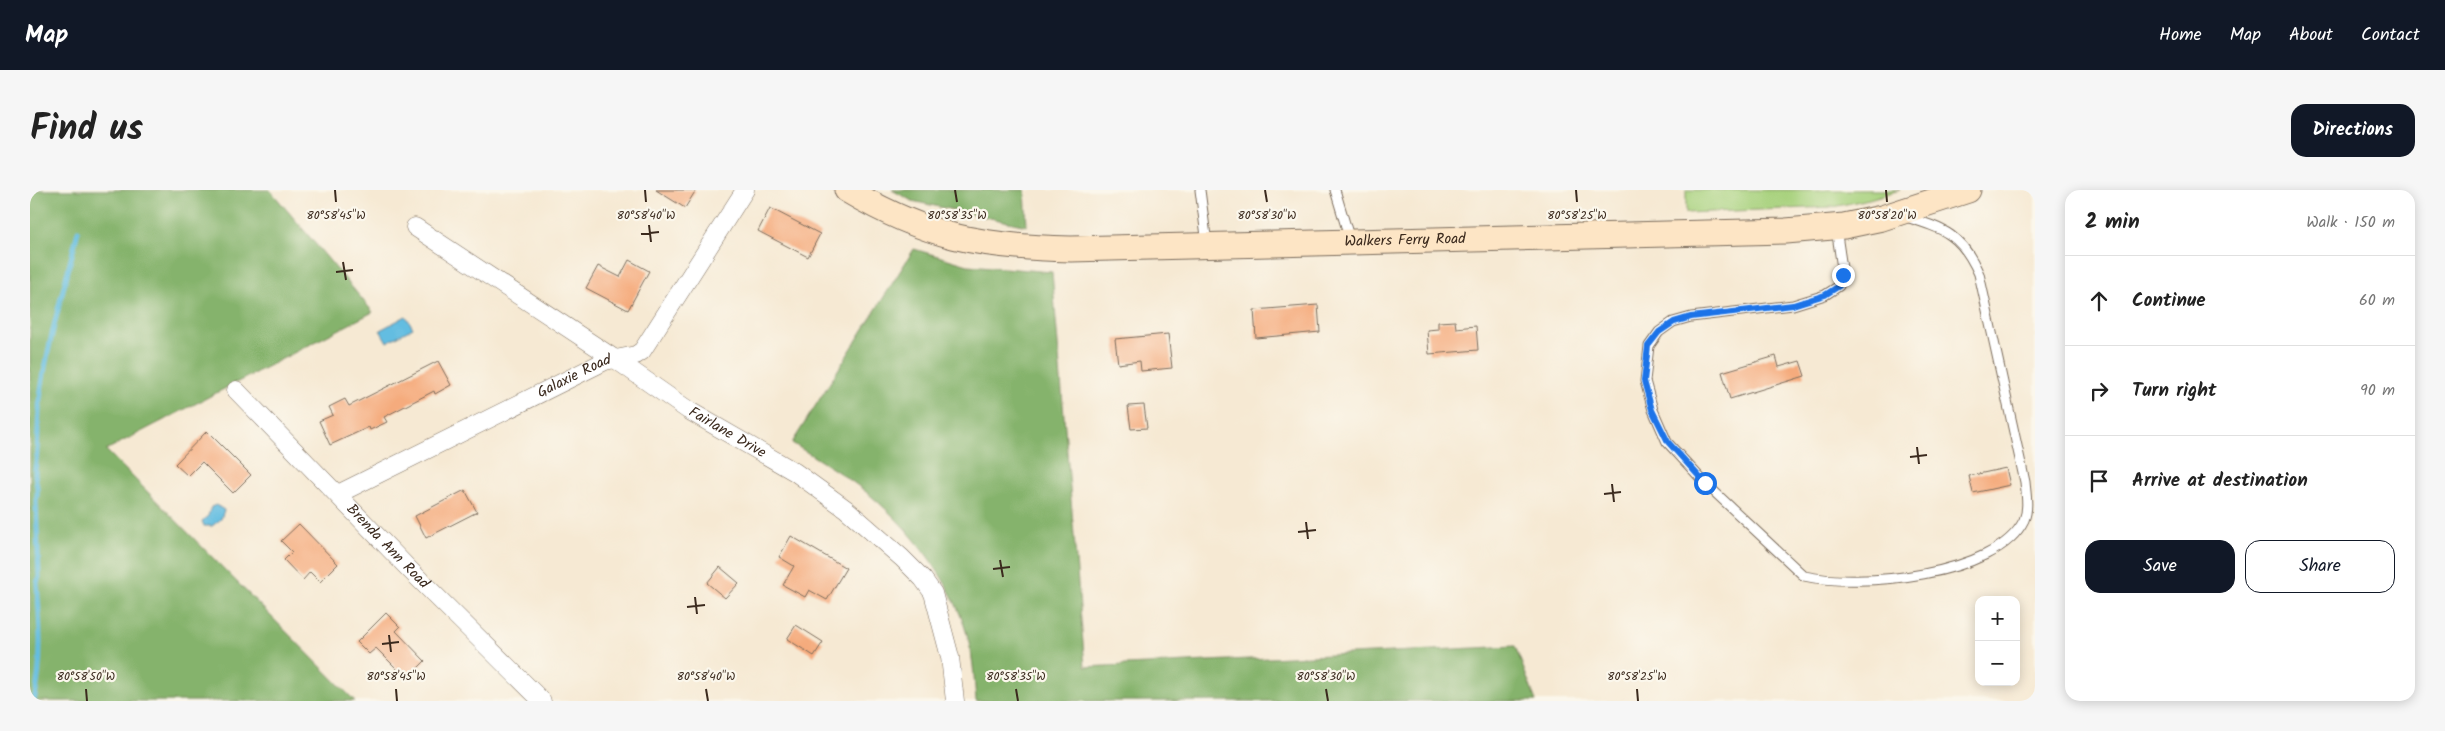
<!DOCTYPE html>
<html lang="en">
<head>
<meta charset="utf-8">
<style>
  :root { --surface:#fff; --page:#f6f6f6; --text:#222; --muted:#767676; --line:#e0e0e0; --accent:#111827 }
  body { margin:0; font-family:Kalam,sans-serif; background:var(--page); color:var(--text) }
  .controls { position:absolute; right:15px; bottom:15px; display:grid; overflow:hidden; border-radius:10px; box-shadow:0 2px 12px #0003 }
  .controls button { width:45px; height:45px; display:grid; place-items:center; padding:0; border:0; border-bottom:1px solid var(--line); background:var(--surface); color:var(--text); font:25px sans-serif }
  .stop { position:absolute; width:15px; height:15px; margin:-11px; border:4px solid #1a73e8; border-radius:50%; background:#fff }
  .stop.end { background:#1a73e8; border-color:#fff; box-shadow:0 1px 5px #0008 }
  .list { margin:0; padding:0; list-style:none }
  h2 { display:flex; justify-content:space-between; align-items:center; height:65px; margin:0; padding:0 20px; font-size:21px }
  h2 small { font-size:16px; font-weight:400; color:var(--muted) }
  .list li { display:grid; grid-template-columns:32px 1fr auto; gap:15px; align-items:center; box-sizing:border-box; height:90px; padding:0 20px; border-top:1px solid var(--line) }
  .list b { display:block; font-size:19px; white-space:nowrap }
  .list em { font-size:16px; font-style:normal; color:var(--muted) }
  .actions { display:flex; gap:10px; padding:15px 20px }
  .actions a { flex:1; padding:11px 0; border:1px solid var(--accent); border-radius:15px; text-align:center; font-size:18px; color:var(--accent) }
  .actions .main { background:var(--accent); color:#fff }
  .icon { flex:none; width:28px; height:28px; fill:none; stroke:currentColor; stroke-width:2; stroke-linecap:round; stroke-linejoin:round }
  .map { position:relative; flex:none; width:2005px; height:511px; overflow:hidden; border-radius:15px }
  header { display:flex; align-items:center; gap:30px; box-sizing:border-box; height:70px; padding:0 25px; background:var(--accent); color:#fff }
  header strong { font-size:24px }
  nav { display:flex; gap:28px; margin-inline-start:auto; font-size:18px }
  .intro { display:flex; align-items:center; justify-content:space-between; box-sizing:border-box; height:120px; padding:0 30px }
  h1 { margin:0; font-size:35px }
  .button { padding:12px 22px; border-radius:15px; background:var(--accent); color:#fff; font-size:18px; font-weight:700 }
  main { display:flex; gap:30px; padding:0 30px }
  aside { flex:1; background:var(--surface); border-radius:15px; box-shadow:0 2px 12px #0003 }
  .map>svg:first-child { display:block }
</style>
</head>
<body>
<header>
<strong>Map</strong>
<nav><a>Home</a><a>Map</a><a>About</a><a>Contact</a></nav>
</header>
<div class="intro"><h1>Find us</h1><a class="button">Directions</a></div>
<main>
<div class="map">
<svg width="2005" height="511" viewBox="0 0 2005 511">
  <rect width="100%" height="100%" fill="#fbf7ec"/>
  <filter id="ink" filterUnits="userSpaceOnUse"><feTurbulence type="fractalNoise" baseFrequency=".02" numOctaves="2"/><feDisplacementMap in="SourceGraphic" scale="10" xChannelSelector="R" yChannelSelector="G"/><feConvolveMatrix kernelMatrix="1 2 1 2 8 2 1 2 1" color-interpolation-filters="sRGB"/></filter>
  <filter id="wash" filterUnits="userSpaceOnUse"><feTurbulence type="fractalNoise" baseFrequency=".0096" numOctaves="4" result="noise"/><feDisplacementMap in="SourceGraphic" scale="20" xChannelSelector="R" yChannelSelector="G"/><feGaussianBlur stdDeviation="1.12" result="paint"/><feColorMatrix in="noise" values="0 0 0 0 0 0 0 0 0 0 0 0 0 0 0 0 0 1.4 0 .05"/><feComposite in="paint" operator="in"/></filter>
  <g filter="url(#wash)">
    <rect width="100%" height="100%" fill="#f6e9d3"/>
    <polygon fill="#a7d17d" stroke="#717e4e" points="1656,0 1870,0 1839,9 1803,17 1656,23"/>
    <g fill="#85b36c" stroke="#606e45">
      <polygon points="0,0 240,0 343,122 76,260 325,511 0,511"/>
      <polygon points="862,0 995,0 997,36 882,11"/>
      <path d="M884 59 938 75 1022 82 1055 477 1485 456 1506 511H946C944 486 943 460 934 435 915 379 869 324 820 290 801 277 781 265 762 253Z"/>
    </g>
    <g fill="#63bde1" stroke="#4f7480">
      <polygon points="376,126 383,138 357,152 350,140"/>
      <polygon points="186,315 194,320 191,329 182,336 174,336 172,331 178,326 181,317"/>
    </g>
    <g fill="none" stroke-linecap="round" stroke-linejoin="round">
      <path stroke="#63bde1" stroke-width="5" d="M4 511C13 472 10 433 7 393L9 387 6 310C10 299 4 290 5 280 9 254 7 227 11 201 19 147 35 95 48 41"/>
    </g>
    <g id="blocks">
      <g fill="#f5ab7d">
        <polygon points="626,0 666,0 655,18"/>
        <polygon points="740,18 790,44 778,67 728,41"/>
        <polygon points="599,70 619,81 598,120 556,98 568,76 590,87"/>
        <polygon points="1288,115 1290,142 1226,148 1224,120"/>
        <polygon points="1425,131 1426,138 1446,136 1448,160 1399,164 1397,140 1408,139 1408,132"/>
        <polygon points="1138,144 1142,178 1111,181 1110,171 1088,174 1085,149"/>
        <polygon points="1746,166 1749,177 1770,171 1775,186 1700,209 1692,182"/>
        <polygon points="408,171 421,195 405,204 404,201 354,227 357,232 340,240 339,237 300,255 289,231 303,225 299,217 315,209 319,216"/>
        <polygon points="1114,215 1117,238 1101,239 1098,216"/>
        <polygon points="177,241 221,285 203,303 172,272 158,286 145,274"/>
        <polygon points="1976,278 1980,295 1943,303 1939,286"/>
        <polygon points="435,300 447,322 396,348 385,326"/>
        <polygon points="269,334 308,374 290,392 280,382 273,390 254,370 262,362 251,351"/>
        <polygon points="761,346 816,378 797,410 779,400 775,407 753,395 764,376 749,367"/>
        <polygon points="690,377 709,393 695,408 677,393"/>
        <polygon points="356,423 370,437 366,441 395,471 377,489 346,458 339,464 327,452"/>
        <polygon points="766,435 793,452 784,466 757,449"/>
      </g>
    </g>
  </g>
  <g filter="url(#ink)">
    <use href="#blocks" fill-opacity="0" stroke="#7c6d5d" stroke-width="1"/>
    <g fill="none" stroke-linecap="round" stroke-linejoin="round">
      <defs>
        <g id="lane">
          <polyline points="1170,0 1177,54"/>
          <polyline points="1305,0 1320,50"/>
          <path d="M1806 38 1813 85 1809 96 1795 105 1763 115 1661 127 1643 132 1629 142 1619 156 1615 191 1623 220 1637 252 1675 293 1774 386C1827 398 1967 387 1994 330 1999 318 1996 304 1995 292L1949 84C1932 45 1915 39 1876 27"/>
        </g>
        <g id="street">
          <path id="s1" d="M385 37 585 169 658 220 765 282 816 319 872 368 893 389 903 403 920 467 925 511"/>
          <path id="s2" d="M206 200 379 379 512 511"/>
          <path id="s3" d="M308 304 575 171 606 165 612 161 715 0"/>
        </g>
        <g id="secondary">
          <path id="s4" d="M817 0C896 47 950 57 1041 59L1756 41 1814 36 1852 28 1938 0"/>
        </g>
      </defs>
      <use href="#lane" stroke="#7c6d5d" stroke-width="11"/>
      <use href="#street" stroke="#7c6d5d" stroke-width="19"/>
      <use href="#secondary" stroke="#7c6d5d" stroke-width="27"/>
      <use href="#lane" stroke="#fff" stroke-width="9"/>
      <use href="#street" stroke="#fff" stroke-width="18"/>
      <use href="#secondary" stroke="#fde5c5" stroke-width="25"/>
    </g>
  </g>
  <g fill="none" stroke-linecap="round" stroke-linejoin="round" filter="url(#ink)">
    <polyline stroke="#1a73e8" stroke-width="6" points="1675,293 1638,252 1622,220 1614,191 1618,156 1629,142 1644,132 1661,127 1763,115 1795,105 1809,96 1813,85"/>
  </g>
  <path fill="none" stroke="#3b2a1e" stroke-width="2" d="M305 0 306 12M615 0 616 12M925 0 927 12M1235 0 1237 12M1546 0 1547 12M1856 0 1857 12M619 35 621 52M611 44 629 42M313 72 316 90M306 82 323 80M1887 257 1889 274M1880 267 1897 265M1582 294 1584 312M1574 304 1591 302M1276 332 1278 349M1268 342 1286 340M970 370 973 387M963 379 980 377M665 407 667 424M657 417 675 415M359 445 361 462M352 454 369 452M56 499 57 511M366 499 367 511M676 499 678 511M986 499 988 511M1296 499 1298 511M1607 499 1608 511"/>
  <g text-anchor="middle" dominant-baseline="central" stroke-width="4.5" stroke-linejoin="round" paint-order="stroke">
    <g font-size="15" fill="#3b2a1e" stroke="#fbf7ec">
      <text stroke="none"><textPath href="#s4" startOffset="569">Walkers Ferry Road</textPath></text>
      <text stroke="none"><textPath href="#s3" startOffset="264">Galaxie Road</textPath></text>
      <text stroke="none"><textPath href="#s1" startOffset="374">Fairlane Drive</textPath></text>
      <text stroke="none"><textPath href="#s2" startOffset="218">Brenda Ann Road</textPath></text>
    </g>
  </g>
  <g font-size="12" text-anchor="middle" fill="#3b2a1e" stroke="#fbf7ec" stroke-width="4.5" stroke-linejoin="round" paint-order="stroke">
    <text x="306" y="29">80°58'45"W</text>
    <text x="616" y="29">80°58'40"W</text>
    <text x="927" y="29">80°58'35"W</text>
    <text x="1237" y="29">80°58'30"W</text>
    <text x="1547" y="29">80°58'25"W</text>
    <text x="1857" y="29">80°58'20"W</text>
    <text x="56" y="490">80°58'50"W</text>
    <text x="366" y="490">80°58'45"W</text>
    <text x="676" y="490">80°58'40"W</text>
    <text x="986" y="490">80°58'35"W</text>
    <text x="1296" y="490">80°58'30"W</text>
    <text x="1607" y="490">80°58'25"W</text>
  </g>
</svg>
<div class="controls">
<button>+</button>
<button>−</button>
</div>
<div class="stop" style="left:1675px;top:293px"></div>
<div class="stop end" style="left:1813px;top:85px"></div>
</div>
<aside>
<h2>2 min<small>Walk · 150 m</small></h2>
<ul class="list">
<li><svg class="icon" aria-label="ahead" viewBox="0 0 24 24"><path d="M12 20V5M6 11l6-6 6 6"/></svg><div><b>Continue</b></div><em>60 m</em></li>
<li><svg class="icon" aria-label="right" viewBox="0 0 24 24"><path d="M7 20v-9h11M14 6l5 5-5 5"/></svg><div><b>Turn right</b></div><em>90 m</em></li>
<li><svg class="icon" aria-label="arrive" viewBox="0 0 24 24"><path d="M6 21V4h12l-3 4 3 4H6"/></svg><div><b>Arrive at destination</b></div></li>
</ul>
<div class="actions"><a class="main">Save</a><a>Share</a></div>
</aside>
</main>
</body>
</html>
